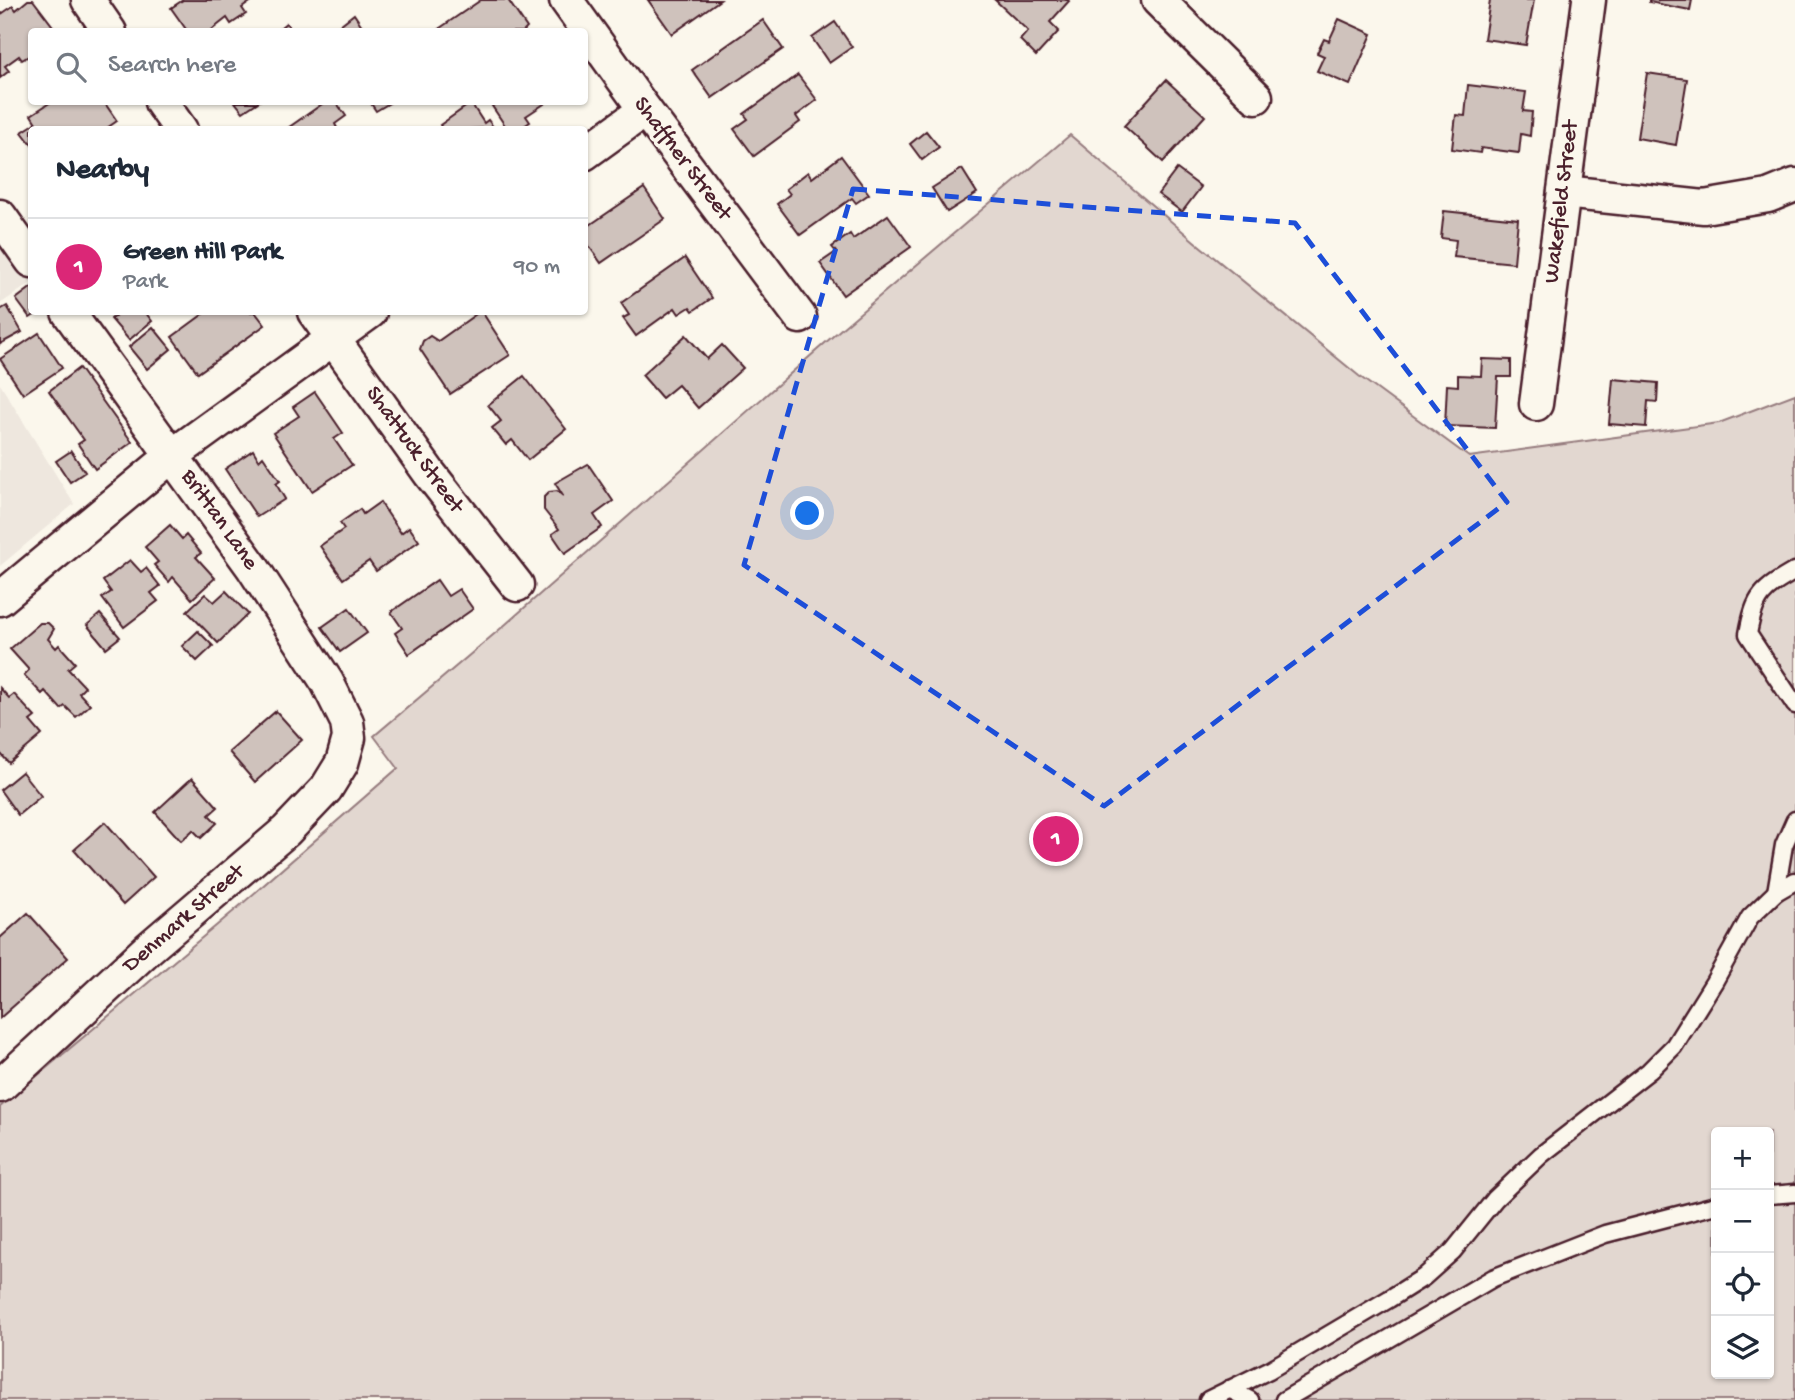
<!DOCTYPE html>
<html lang="en">
<head>
<meta charset="utf-8">
<style>
  :root { --surface:#fff; --page:#f6f6f7; --text:#1f2937; --muted:#747a83; --line:#e0e1e3; --accent:#db2777 }
  body { margin:0; font-family:"Gochi Hand",sans-serif; background:var(--page); color:var(--text) }
  .controls { position:absolute; right:21px; bottom:21px; display:grid; overflow:hidden; border-radius:7px; box-shadow:0 2px 5px #0004 }
  .controls button { width:63px; height:63px; display:grid; place-items:center; padding:0; border:0; border-bottom:2px solid var(--line); background:var(--surface); color:var(--text); font:35px sans-serif }
  .you { position:absolute; left:808px; top:514px; width:24px; height:24px; margin:-18px; border:5px solid #fff; border-radius:50%; background:#1a73e8; box-shadow:0 0 0 10px #1a73e833 }
  .badge { display:grid; place-items:center; width:46px; height:46px; border-radius:50%; background:var(--accent); color:#fff; font-size:23px; font-weight:700 }
  .pin { position:absolute; translate:-50% -50%; border:4px solid #fff; box-shadow:0 2px 7px #0006 }
  .list { margin:0; padding:0; list-style:none }
  h2 { display:flex; justify-content:space-between; align-items:center; height:91px; margin:0; padding:0 28px; font-size:30px }
  h2 small { font-size:23px; font-weight:400; color:var(--muted) }
  .list li { display:grid; grid-template-columns:46px 1fr auto; gap:21px; align-items:center; box-sizing:border-box; height:98px; padding:0 28px; border-top:2px solid var(--line) }
  .list b { display:block; font-size:26px; white-space:nowrap }
  .list p { margin:0; font-size:23px; white-space:nowrap; color:var(--muted) }
  .list em { font-size:23px; font-style:normal; color:var(--muted) }
  .icon { flex:none; width:38px; height:38px; fill:none; stroke:currentColor; stroke-width:2; stroke-linecap:round; stroke-linejoin:round }
  .map { position:relative; flex:none; width:1795px; height:1400px; overflow:hidden }
  .search { position:absolute; background:var(--surface); box-shadow:0 2px 5px #0004; left:28px; top:28px; width:560px; height:77px; display:flex; align-items:center; gap:18px; box-sizing:border-box; padding:0 24px; border-radius:7px; color:var(--muted); font-size:26px }
  .panel { position:absolute; background:var(--surface); box-shadow:0 2px 5px #0004; left:28px; top:126px; width:560px; height:189px; border-radius:7px }
  .map>svg:first-child { display:block }
</style>
</head>
<body>
<div class="map">
<svg width="1795" height="1400" viewBox="0 0 1795 1400">
  <rect width="100%" height="100%" fill="#fbf7ec"/>
  <filter id="ink" filterUnits="userSpaceOnUse"><feTurbulence type="fractalNoise" baseFrequency=".0143" numOctaves="2"/><feDisplacementMap in="SourceGraphic" scale="14" xChannelSelector="R" yChannelSelector="G"/><feConvolveMatrix kernelMatrix="1 2 1 2 8 2 1 2 1" color-interpolation-filters="sRGB"/></filter>
  <g filter="url(#ink)">
    <g fill="#eee7de">
      <polygon points="0,216 32,261 31,283 0,304"/>
      <polygon points="0,384 74,504 0,566"/>
    </g>
    <path fill="#e2d7d0" stroke="#967b7e" stroke-width="2" fill-rule="evenodd" d="M1070 135 1194 241 1359 376 1469 457 1719 423 1795 394V1400H0V1107L235 910 398 768 374 736 506 624 841 329ZM1716 1132H1769V1374H1716Z"/>
    <g fill="#cfc2bc" stroke="#4a1f2b" stroke-width="2">
      <polygon points="28,0 33,0 55,29 52,32 32,32 32,54 22,60 19,56 5,66 9,71 0,78 0,15 13,6 16,10"/>
      <polygon points="183,0 253,0 242,8 246,14 231,24 227,18 209,32 188,32 171,8"/>
      <polygon points="481,0 508,0 527,28 523,32 442,32 440,28"/>
      <polygon points="648,0 720,0 672,34"/>
      <polygon points="995,0 1068,0 1069,1 1050,22 1059,31 1036,56 1020,40 1028,31"/>
      <polygon points="1490,0 1534,0 1526,45 1484,39"/>
      <polygon points="1649,0 1692,0 1690,10 1649,2"/>
      <polygon points="354,14 366,32 331,32"/>
      <polygon points="1339,19 1372,34 1350,85 1317,71 1324,56 1317,53 1324,39 1329,41"/>
      <polygon points="763,20 783,49 712,98 692,70"/>
      <polygon points="835,22 852,47 829,63 812,38"/>
      <polygon points="286,23 293,32 275,32"/>
      <polygon points="1647,73 1687,79 1676,145 1637,138"/>
      <polygon points="798,75 817,100 796,116 800,122 754,156 734,129 748,119 744,114"/>
      <polygon points="1166,80 1205,116 1163,162 1124,126"/>
      <polygon points="1468,85 1526,92 1523,111 1532,112 1530,136 1521,134 1519,153 1481,148 1480,153 1452,149 1456,115 1465,116"/>
      <polygon points="51,102 104,102 117,121 104,130 32,130 32,145 22,132 36,123 31,115"/>
      <polygon points="235,102 258,102 243,112"/>
      <polygon points="325,102 336,102 346,116 335,124 338,130 285,130"/>
      <polygon points="370,102 391,102 376,111"/>
      <polygon points="498,102 547,102 526,116 530,122 518,130 508,130 492,106"/>
      <polygon points="471,103 484,123 488,120 494,128 443,130 440,125"/>
      <polygon points="926,131 939,147 922,160 910,144"/>
      <polygon points="841,156 869,194 856,203 852,198 800,235 777,204 790,194 786,189 808,172 812,178"/>
      <polygon points="962,169 977,193 947,212 932,188"/>
      <polygon points="1177,169 1201,187 1182,212 1158,194"/>
      <polygon points="644,188 665,219 601,263 584,239 584,229"/>
      <polygon points="1444,211 1518,219 1514,263 1454,257 1456,240 1441,238"/>
      <polygon points="888,215 911,247 843,295 820,263 836,252 832,247 850,234 853,239"/>
      <polygon points="685,258 712,298 693,311 690,307 679,314 675,308 636,336 623,318 629,315 621,303"/>
      <polygon points="32,287 32,312 39,312 30,318 16,299"/>
      <polygon points="7,306 22,332 0,344 0,310"/>
      <polygon points="120,312 145,312 152,321 129,340 111,319"/>
      <polygon points="206,312 255,312 265,325 198,373 172,337"/>
      <polygon points="479,312 482,312 510,355 450,394 420,349 423,341 430,336 438,341"/>
      <polygon points="153,327 171,349 147,369 129,347"/>
      <polygon points="39,333 62,368 23,394 0,359"/>
      <polygon points="686,335 707,359 722,345 743,368 698,408 678,385 662,398 642,375"/>
      <polygon points="1482,359 1511,360 1511,377 1498,377 1495,428 1445,426 1447,385 1458,386 1458,375 1481,376"/>
      <polygon points="79,368 132,442 95,469 78,444 84,440 49,391"/>
      <polygon points="524,376 566,429 528,460 512,440 506,445 492,428 501,421 488,405"/>
      <polygon points="1613,379 1658,383 1657,402 1648,401 1646,427 1609,424"/>
      <polygon points="315,392 343,433 334,439 352,465 312,491 273,433 299,416 293,407"/>
      <polygon points="253,450 259,460 263,456 280,481 276,484 285,499 257,517 225,469"/>
      <polygon points="71,451 85,472 70,482 56,461"/>
      <polygon points="588,464 613,501 594,515 602,527 565,553 552,534 559,529 544,510 544,497 549,492 557,491 563,496 555,483"/>
      <polygon points="380,502 401,533 409,527 419,541 376,571 369,561 343,579 320,546 344,529 340,523 360,509 363,514"/>
      <polygon points="170,525 182,539 186,535 201,553 196,557 215,578 192,599 173,577 169,582 154,565 158,562 145,547"/>
      <polygon points="130,560 141,572 146,568 160,586 151,593 158,601 124,627 102,598 111,592 103,581"/>
      <polygon points="437,580 448,596 459,589 473,609 409,654 395,633 402,628 391,612"/>
      <polygon points="226,591 248,614 218,643 187,611 205,594 214,602"/>
      <polygon points="349,608 367,633 340,652 322,627"/>
      <polygon points="100,614 120,637 106,648 87,625"/>
      <polygon points="40,623 48,623 54,629 48,639 56,648 59,645 75,663 68,669 85,687 79,693 90,705 76,717 65,706 61,709 45,691 42,694 24,675 29,670 10,649"/>
      <polygon points="198,631 213,646 197,661 182,646"/>
      <polygon points="0,688 9,698 14,694 35,717 30,721 42,735 9,763 0,753"/>
      <polygon points="276,711 302,740 255,782 229,752"/>
      <polygon points="22,772 41,796 18,815 0,790"/>
      <polygon points="192,778 218,807 209,815 217,823 201,838 193,830 181,841 155,812"/>
      <polygon points="105,822 154,877 123,905 74,850"/>
      <polygon points="28,913 68,958 0,1018 0,938"/>
    </g>
    <g fill="none" stroke-linecap="round" stroke-linejoin="round">
      <defs>
        <g id="service">
          <path d="M1795 571C1762 590 1755 595 1748 634L1795 705"/>
          <polyline points="1795,820 1784,845 1776,892 1795,881"/>
          <polyline points="1769,1195 1795,1193"/>
          <polyline points="1229,1389 1250,1400"/>
          <polyline points="1208,1400 1269,1370 1389,1299 1424,1277 1453,1251 1495,1199 1541,1155 1649,1071 1674,1046 1714,982 1750,917 1776,892"/>
          <polyline points="1284,1400 1493,1278 1605,1234 1716,1205"/>
        </g>
        <g id="minor">
          <polyline points="88,0 110,32"/>
          <polyline points="566,0 645,110 800,317"/>
          <polyline points="1158,0 1256,97"/>
          <polyline points="161,102 181,130"/>
          <polyline points="584,154 645,110"/>
          <polyline points="1564,192 1704,207 1768,196 1795,185"/>
          <polyline points="0,216 32,261"/>
          <polyline points="314,312 430,474 517,585"/>
          <polyline points="1536,404 1589,0"/>
          <polyline points="0,599 173,455 370,312"/>
          <polyline points="0,1086 149,948 286,831 326,789 342,763 349,738 347,722 327,682 253,568 68,312"/>
        </g>
      </defs>
      <use href="#service" stroke="#4a1f2b" stroke-width="21"/>
      <use href="#minor" stroke="#4a1f2b" stroke-width="37"/>
      <use href="#service" stroke="#fbf7ec" stroke-width="16"/>
      <use href="#minor" stroke="#fbf7ec" stroke-width="32"/>
    </g>
  </g>
  <path fill="none" stroke="#1d4ed8" stroke-width="5" stroke-dasharray="14 9" stroke-linejoin="round" d="M853 189 1295 223 1507 502 1104 806 744 565Z"/>
  <g text-anchor="middle" dominant-baseline="central" stroke-width="7" stroke-linejoin="round" paint-order="stroke">
    <g font-size="23" fill="#4a1f2b" stroke="#fbf7ec">
      <text transform="translate(682 159) rotate(53)">Shaffner Street</text>
      <text transform="translate(1562 202) rotate(-83)">Wakefield Street</text>
      <text transform="translate(414 450) rotate(54)">Shattuck Street</text>
      <text transform="translate(219 520) rotate(55)">Brittan Lane</text>
      <text transform="translate(184 919) rotate(-41)">Denmark Street</text>
    </g>
  </g>
</svg>
<div class="controls">
<button>+</button>
<button>−</button>
<button><svg class="icon" aria-label="locate" viewBox="0 0 24 24"><circle cx="12" cy="12" r="6"/><path d="M12 2v4M12 18v4M2 12h4M18 12h4"/></svg></button>
<button><svg class="icon" aria-label="layers" viewBox="0 0 24 24"><path d="M12 4l9 5-9 5-9-5zM3 14l9 5 9-5"/></svg></button>
</div>
<div class="you"></div>
<div class="pin badge" style="left:1056px;top:839px">1</div>
<div class="search"><svg class="icon" aria-label="search" viewBox="0 0 24 24"><circle cx="10" cy="10" r="6"/><path d="M15 15l6 6"/></svg>Search here</div>
<section class="panel">
<h2>Nearby<small></small></h2>
<ul class="list">
<li><span class="badge">1</span><div><b>Green Hill Park</b><p>Park</p></div><em>90 m</em></li>
</ul>
</section>
</div>
</body>
</html>
